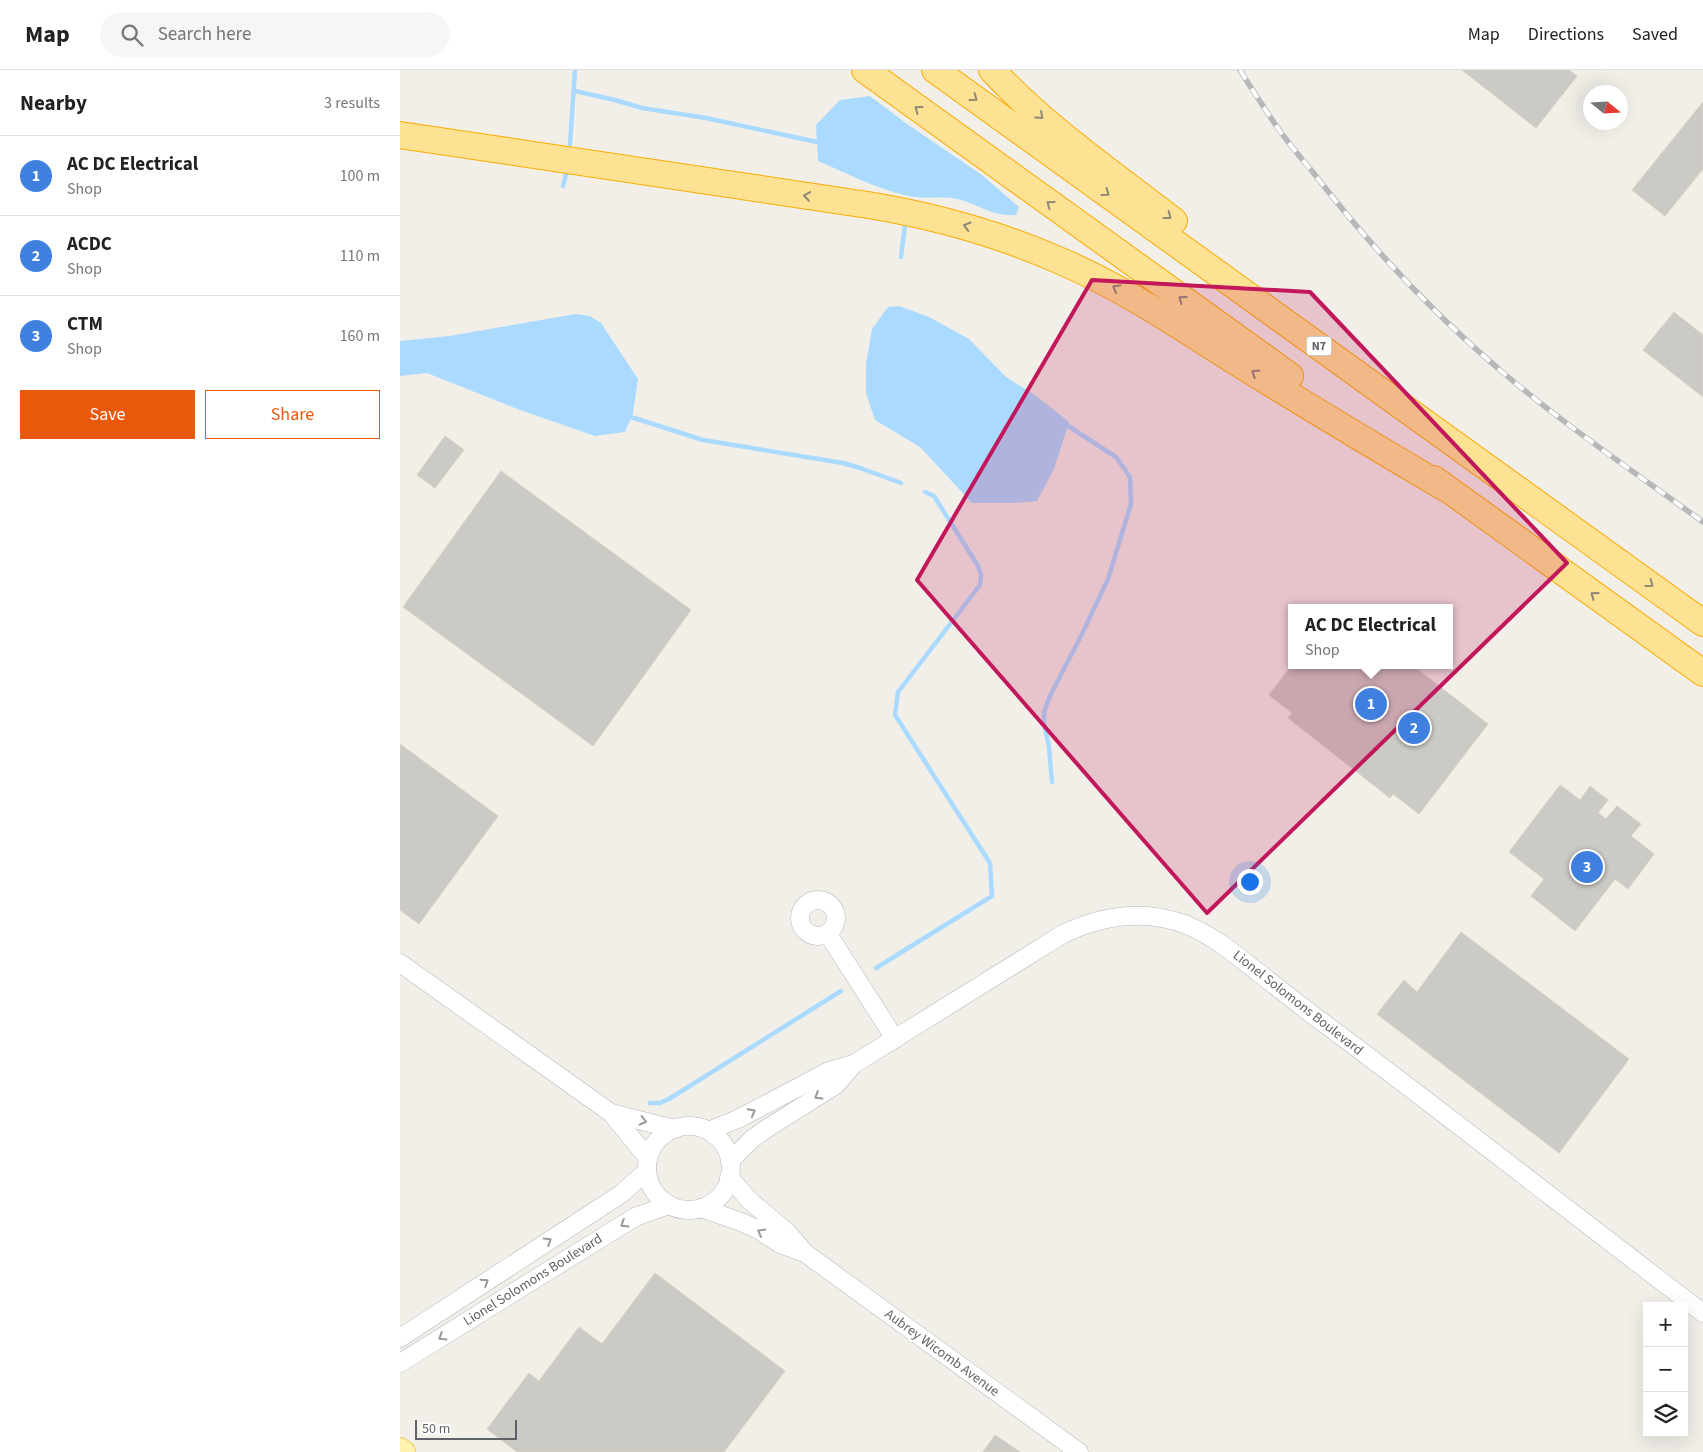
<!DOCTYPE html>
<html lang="en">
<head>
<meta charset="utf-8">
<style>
  :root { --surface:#fff; --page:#f6f6f6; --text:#222; --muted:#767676; --line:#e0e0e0; --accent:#ea580c }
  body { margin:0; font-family:"Source Sans 3",sans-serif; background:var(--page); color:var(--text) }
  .controls { position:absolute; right:15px; bottom:15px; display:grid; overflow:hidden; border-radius:0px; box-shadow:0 5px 20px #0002 }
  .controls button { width:45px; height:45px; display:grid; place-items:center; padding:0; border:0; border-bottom:1px solid var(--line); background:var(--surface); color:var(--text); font:25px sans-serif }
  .compass { position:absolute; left:1183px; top:15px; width:45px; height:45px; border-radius:50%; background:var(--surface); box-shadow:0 5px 20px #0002; rotate:108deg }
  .scale { position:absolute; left:15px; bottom:12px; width:102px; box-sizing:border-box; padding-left:5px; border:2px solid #5f6368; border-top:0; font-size:14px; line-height:18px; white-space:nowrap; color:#5f6368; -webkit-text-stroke:4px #fff; paint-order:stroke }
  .you { position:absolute; left:849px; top:811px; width:18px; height:18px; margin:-12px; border:4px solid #fff; border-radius:50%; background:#1a73e8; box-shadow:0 0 0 8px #1a73e833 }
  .badge { display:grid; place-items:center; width:32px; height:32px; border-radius:50%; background:var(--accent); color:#fff; font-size:16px; font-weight:700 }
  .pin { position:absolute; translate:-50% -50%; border:2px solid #fff; box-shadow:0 1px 5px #0006 }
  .popup { position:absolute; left:888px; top:534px; width:165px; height:65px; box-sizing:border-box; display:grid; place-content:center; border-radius:0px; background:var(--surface); filter:drop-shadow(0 1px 4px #0005); font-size:16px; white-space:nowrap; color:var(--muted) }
  .popup b { font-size:19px; color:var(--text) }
  .popup::after { content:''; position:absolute; left:50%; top:100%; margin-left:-10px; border:10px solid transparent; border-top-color:var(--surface) }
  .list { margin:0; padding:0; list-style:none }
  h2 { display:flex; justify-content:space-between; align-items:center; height:65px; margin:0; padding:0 20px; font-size:21px }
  h2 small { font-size:16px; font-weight:400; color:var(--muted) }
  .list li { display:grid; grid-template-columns:32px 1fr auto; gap:15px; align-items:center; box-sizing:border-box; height:80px; padding:0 20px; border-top:1px solid var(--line) }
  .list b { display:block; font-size:19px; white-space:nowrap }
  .list p { margin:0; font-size:16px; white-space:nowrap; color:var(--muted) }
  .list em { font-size:16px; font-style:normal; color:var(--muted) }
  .actions { display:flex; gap:10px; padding:15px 20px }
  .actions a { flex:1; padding:11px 0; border:1px solid var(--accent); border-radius:0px; text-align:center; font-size:18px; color:var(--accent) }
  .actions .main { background:var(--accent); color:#fff }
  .icon { flex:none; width:28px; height:28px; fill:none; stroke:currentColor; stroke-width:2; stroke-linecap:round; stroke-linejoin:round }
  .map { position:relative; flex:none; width:1303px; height:1382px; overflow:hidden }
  header { display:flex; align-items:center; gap:30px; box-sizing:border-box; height:70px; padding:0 25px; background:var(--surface); border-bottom:1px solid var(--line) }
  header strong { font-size:24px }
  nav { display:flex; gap:28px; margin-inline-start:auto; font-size:18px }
  .search { width:350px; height:45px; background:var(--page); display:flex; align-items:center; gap:12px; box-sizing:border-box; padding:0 18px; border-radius:28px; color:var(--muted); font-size:19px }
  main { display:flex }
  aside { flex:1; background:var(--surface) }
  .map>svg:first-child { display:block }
</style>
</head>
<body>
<header>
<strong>Map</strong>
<div class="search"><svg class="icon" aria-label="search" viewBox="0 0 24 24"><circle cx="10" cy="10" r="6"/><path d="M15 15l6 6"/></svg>Search here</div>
<nav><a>Map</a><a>Directions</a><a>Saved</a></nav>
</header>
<main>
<aside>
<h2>Nearby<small>3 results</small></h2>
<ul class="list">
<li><span class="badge" style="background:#3f7fe0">1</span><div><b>AC DC Electrical</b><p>Shop</p></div><em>100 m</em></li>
<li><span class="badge" style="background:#3f7fe0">2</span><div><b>ACDC</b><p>Shop</p></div><em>110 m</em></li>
<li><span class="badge" style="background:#3f7fe0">3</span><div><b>CTM</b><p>Shop</p></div><em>160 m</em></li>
</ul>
<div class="actions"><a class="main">Save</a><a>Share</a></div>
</aside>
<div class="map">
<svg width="1303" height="1382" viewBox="0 0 1303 1382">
  <rect width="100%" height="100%" fill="#f1efe8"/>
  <g fill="#aadaff">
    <path d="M470 26 507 54 582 105 619 137 616 145C591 147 580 134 557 129 544 126 529 129 515 127 482 122 449 104 418 91L416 55 440 30Z"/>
    <polygon points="499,236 529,247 569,269 606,307 635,325 669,352 654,399 637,431 614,433 572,433 520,377 475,350 466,323 466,294 472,259 488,237"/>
    <polygon points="176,244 190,246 201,253 238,309 233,343 225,362 195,366 120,340 27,303 0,306 0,271 49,266"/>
  </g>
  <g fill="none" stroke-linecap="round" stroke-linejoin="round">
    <g stroke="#aadaff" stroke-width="4.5">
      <polyline points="175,21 215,30 242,38 306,48 417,72"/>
      <polyline points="170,74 175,0"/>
      <polyline points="163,116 166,104"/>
      <polyline points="501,187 505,155"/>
      <polyline points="227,344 231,347 303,370 443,393 463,399 501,413"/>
      <polyline points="652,712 649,677 644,653 644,642 650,626 682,564 708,509 731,434 730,407 716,387 668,356"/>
      <polyline points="476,898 592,826 590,793 495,645 498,622 580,515 581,505 578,496 534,426 525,422"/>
      <polyline points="250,1033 260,1033 269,1029 441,921"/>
    </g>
  </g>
  <g fill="#cccac5" stroke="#d6d1c6">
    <polygon points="1062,0 1169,0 1177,6 1136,58"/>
    <polygon points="1303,32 1303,99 1265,146 1232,120"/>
    <polygon points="1274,242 1303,265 1303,327 1243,280"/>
    <polygon points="45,366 64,380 35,418 17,405"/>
    <polygon points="101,401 291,540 193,676 3,537"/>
    <polygon points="892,595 1012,595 1088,654 1019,744 993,724 990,728 888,648 892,643 869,625"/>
    <polygon points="0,674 98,746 19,854 0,840"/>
    <polygon points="1160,715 1180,730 1190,716 1208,730 1198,743 1206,749 1217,736 1241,754 1231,766 1254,784 1228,819 1215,809 1175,861 1131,826 1144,809 1109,782"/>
    <polygon points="1061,862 1229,989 1159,1083 977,944 1004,910 1017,922"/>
    <polygon points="255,1203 385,1301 324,1382 117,1382 87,1359 129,1303 139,1311 179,1257 202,1274"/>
    <polygon points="595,1365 620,1382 583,1382"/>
  </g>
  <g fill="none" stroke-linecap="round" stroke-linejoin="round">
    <defs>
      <g id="minor">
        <circle cx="418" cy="848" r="18"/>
        <polyline points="428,864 495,969"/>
        <polyline points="0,893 211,1043 248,1088"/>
        <polyline points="211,1043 274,1059"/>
        <circle cx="289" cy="1098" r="42"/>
        <path d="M308 1061 338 1049 429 1001 454 994 663 864C703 845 745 839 787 855 813 866 834 883 855 900 880 919 904 939 929 957 1055 1051 1178 1148 1303 1243"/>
        <polyline points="330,1091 352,1069 366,1059 436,1015 454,994"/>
        <polyline points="329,1107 350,1131 388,1163 405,1183 679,1382"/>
        <polyline points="301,1138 341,1152 359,1160 380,1174 405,1183"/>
        <polyline points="0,1268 221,1124 247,1101"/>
        <polyline points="0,1293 235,1147 269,1135"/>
      </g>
      <polyline id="major" points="0,1379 4,1382"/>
      <g id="highway">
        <polyline points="465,0 890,306"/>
        <polyline points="535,0 1303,553"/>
        <path d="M592 0C646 58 712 103 774 151"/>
        <path d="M0 65 468 135C535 146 600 164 663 192 723 218 778 255 833 290 904 334 975 377 1047 419"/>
        <polyline points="1034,409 1303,603"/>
      </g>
    </defs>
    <use href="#minor" stroke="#b5b8bc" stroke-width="19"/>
    <use href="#major" stroke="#f2c960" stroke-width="24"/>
    <use href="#highway" stroke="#f9ab00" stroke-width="28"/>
    <use href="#minor" stroke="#fff" stroke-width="18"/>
    <use href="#major" stroke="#fff2af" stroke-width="22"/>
    <use href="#highway" stroke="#fde293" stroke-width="26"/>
    <defs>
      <path id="rail" d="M840 0C851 18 863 36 875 54 886 70 899 86 912 101 970 176 1034 245 1107 306 1169 358 1237 404 1303 452"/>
    </defs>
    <use href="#rail" stroke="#b6b7b8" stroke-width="5.5"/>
    <use href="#rail" stroke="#fff" stroke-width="4" stroke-dasharray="11" stroke-linecap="butt"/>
  </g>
  <defs><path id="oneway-chevron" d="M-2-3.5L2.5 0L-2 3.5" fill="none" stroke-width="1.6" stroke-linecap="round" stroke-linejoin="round" transform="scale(1.25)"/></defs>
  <g stroke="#8e8975">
    <use href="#oneway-chevron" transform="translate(574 28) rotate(36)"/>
    <use href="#oneway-chevron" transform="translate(518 39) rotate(-144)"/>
    <use href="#oneway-chevron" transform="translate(640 46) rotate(42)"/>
    <use href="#oneway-chevron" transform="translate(706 123) rotate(36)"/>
    <use href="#oneway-chevron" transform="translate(407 126) rotate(-172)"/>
    <use href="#oneway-chevron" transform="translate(650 134) rotate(-144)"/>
    <use href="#oneway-chevron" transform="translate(768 146) rotate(37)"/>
    <use href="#oneway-chevron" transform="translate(567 156) rotate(-164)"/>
    <use href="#oneway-chevron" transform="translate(716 218) rotate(-151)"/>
    <use href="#oneway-chevron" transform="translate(782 229) rotate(-144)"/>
    <use href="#oneway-chevron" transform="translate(855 303) rotate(-148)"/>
    <use href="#oneway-chevron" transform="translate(1250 514) rotate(36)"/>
    <use href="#oneway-chevron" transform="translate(1194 525) rotate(-144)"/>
  </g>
  <g stroke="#979a9d">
    <use href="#oneway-chevron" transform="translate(418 1026) rotate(148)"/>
    <use href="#oneway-chevron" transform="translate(352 1042) rotate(-28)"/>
    <use href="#oneway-chevron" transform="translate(243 1051) rotate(14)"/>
    <use href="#oneway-chevron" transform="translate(224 1154) rotate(148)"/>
    <use href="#oneway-chevron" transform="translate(361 1162) rotate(-150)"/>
    <use href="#oneway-chevron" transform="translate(148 1171) rotate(-32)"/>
    <use href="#oneway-chevron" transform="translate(85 1212) rotate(-33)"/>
    <use href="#oneway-chevron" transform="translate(42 1267) rotate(148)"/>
  </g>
  <path fill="#c2185b" fill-opacity="0.2" stroke="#c2185b" stroke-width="4" stroke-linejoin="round" d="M692 210 910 222 1167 493 807 843 517 510Z"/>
  <g text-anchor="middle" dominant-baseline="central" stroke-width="4.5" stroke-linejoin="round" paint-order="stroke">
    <rect fill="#fff" stroke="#8f9295" stroke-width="1" x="906.5" y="266.5" width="25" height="19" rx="4"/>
    <g font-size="12" font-weight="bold" fill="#5f6368">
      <text x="919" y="276">N7</text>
    </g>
    <g font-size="14" fill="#5f6368" stroke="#fff">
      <text transform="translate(898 933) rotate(38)">Lionel Solomons Boulevard</text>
      <text transform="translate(133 1210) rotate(-32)">Lionel Solomons Boulevard</text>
      <text transform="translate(542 1283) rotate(36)">Aubrey Wicomb Avenue</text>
    </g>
  </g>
</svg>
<div class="controls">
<button>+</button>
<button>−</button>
<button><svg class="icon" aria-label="layers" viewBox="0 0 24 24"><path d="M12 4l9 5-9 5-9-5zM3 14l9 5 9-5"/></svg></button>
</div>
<svg class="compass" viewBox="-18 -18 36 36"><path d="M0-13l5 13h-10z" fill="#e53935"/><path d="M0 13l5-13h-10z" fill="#767676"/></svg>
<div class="scale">50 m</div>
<div class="you"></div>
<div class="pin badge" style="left:971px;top:634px;background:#3f7fe0">1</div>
<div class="popup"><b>AC DC Electrical</b>Shop</div>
<div class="pin badge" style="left:1014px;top:658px;background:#3f7fe0">2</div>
<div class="pin badge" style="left:1187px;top:797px;background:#3f7fe0">3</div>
</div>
</main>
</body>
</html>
